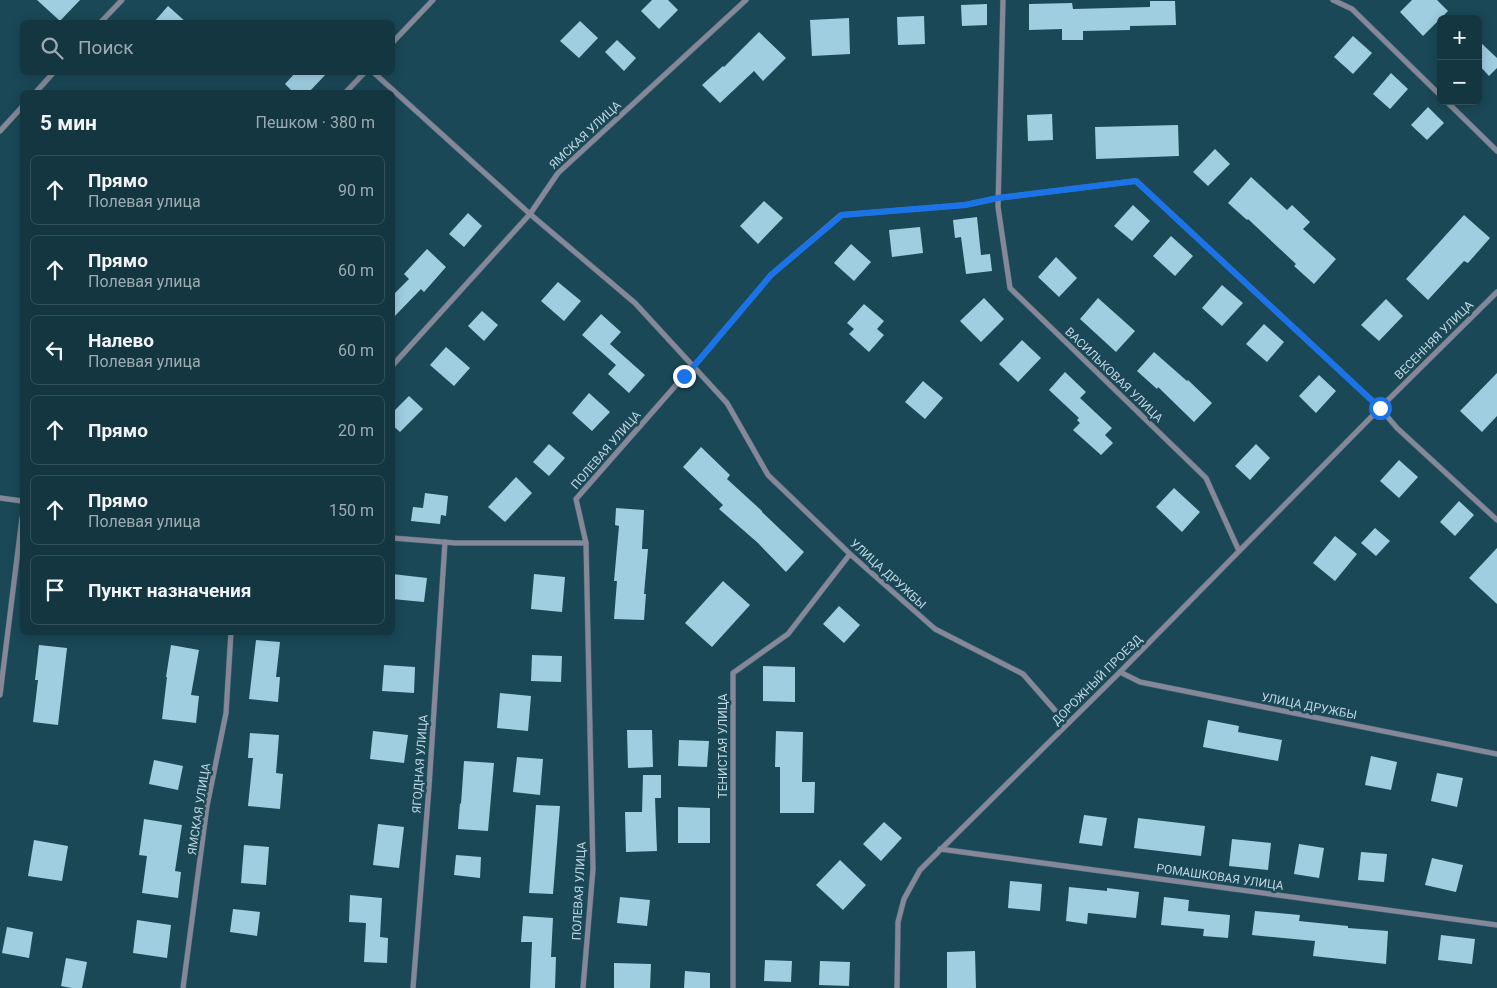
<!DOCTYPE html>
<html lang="ru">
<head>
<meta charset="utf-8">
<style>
  :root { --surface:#143641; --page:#21414c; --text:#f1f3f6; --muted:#9dabb1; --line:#33505a }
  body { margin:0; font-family:Roboto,sans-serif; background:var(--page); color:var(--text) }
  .controls { position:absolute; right:15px; top:15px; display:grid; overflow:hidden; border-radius:8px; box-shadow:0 2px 12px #0003 }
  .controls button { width:45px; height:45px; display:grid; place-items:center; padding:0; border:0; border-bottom:1px solid var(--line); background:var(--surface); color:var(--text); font:25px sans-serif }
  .stop { position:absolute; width:15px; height:15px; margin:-11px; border:4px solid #1a73e8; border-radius:50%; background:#fff }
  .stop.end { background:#1a73e8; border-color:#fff; box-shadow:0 1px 5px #0008 }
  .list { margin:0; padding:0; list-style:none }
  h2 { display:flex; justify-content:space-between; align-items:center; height:65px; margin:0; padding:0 20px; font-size:21px }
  h2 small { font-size:16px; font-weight:400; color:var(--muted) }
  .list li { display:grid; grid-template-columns:32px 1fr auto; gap:15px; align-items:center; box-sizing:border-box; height:70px; margin:0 10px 10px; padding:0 10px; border:1px solid var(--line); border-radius:8px }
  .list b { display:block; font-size:19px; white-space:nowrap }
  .list p { margin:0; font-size:16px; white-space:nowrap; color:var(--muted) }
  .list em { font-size:16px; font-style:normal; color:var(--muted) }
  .icon { flex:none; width:28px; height:28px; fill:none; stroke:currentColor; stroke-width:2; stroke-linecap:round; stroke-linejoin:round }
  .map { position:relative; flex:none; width:1497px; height:988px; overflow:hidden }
  .search { position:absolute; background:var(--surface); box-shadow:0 2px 12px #0003; left:20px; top:20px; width:375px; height:55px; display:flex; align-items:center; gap:12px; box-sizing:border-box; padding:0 18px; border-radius:8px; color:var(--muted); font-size:19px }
  .panel { position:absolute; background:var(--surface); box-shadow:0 2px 12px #0003; left:20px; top:90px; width:375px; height:545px; border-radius:8px }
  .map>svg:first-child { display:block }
</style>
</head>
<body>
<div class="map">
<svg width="1497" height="988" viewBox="0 0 1497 988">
  <rect width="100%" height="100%" fill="#1a4857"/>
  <g fill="#9fcee1">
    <polygon points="37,0 80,0 60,21"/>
    <polygon points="652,0 668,0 678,10 659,29 641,11"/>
    <polygon points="1412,0 1437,0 1448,11 1423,36 1400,12"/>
    <polygon points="1150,1 1175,1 1176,25 1130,26 1130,30 1083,31 1083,40 1062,40 1062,29 1029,30 1029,4 1072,3 1073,9 1150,7"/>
    <polygon points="987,4 987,25 962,26 961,5"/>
    <polygon points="168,6 186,22 154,22"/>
    <polygon points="924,16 925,44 898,45 897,17"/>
    <polygon points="849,18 850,54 812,56 810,20"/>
    <polygon points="580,21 598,38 579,58 560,41"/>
    <polygon points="759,32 786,58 763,81 754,71 720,103 702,85 723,66 724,67"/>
    <polygon points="1353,36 1372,53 1353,74 1334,57"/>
    <polygon points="617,40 636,58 624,71 605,52"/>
    <polygon points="1478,40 1497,58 1497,68 1489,76 1478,64"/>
    <polygon points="296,72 328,72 309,92 293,92 285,84"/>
    <polygon points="1391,73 1408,89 1390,109 1373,94"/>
    <polygon points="1428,107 1444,123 1427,140 1411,125"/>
    <polygon points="1052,114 1053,140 1028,141 1027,115"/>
    <polygon points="1178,125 1179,156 1096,159 1095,127"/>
    <polygon points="1215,149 1230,164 1208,186 1193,172"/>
    <polygon points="1251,177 1287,210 1292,205 1310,222 1303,229 1336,259 1314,284 1294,266 1296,264 1248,219 1247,220 1228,203"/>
    <polygon points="764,201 783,218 758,244 740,226"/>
    <polygon points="1133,205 1150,221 1132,241 1114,226"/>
    <polygon points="468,213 482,226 464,247 449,234"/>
    <polygon points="1464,215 1490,238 1468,263 1464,261 1428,300 1406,279"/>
    <polygon points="977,217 981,255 990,254 992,271 966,274 961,237 955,238 953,220"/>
    <polygon points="920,227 923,253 892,257 889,230"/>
    <polygon points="1171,236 1193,256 1175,276 1153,256"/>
    <polygon points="851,244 871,262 854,281 834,263"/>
    <polygon points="427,249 446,267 424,292 421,289 392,319 392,296 409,279 404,274"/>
    <polygon points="1056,257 1077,278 1059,297 1038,277"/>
    <polygon points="558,282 581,301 564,321 541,301"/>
    <polygon points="1222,285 1243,303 1222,326 1202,308"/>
    <polygon points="984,298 1004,319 981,342 960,321"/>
    <polygon points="1098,298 1135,331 1116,352 1080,319"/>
    <polygon points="1386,299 1403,316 1379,341 1361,325"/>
    <polygon points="864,304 884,321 877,329 884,335 869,352 849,334 854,329 847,323"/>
    <polygon points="482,311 498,325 484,341 468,326"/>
    <polygon points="601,314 621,332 610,344 645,375 629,393 608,374 616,365 582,335"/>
    <polygon points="1264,324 1284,342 1267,362 1246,344"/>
    <polygon points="1022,340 1041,358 1018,382 999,364"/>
    <polygon points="446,347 470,368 454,386 430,365"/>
    <polygon points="1154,352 1187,381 1188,380 1212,403 1194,422 1158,387 1157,389 1137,371"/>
    <polygon points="1065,372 1086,392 1080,398 1112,428 1105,435 1113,443 1101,455 1073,430 1080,423 1077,420 1079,418 1049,390"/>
    <polygon points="1497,373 1497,416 1482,432 1460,411"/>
    <polygon points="1319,375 1336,391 1316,413 1299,396"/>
    <polygon points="923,381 943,398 925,419 905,402"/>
    <polygon points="589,393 610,412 592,431 572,413"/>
    <polygon points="409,396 423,409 400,432 392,425 392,413"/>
    <polygon points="549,444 565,458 549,476 533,462"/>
    <polygon points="1256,444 1270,458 1250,480 1235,466"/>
    <polygon points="701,447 730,475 727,479 762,511 762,512 804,552 786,572 758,543 719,509 723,505 683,467"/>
    <polygon points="1399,460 1418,477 1399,498 1380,481"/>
    <polygon points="516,477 532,493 505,522 488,507"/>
    <polygon points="1174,488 1200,512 1182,532 1156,507"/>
    <polygon points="425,493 448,496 446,516 441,515 440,524 411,521 413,507 423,508"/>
    <polygon points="1459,501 1474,515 1455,536 1440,522"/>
    <polygon points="616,508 644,510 642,549 648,549 644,594 646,594 644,620 614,619 617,581 614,581 619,526 615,525"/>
    <polygon points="1375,528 1390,541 1376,556 1361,543"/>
    <polygon points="1335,536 1357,554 1335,581 1313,563"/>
    <polygon points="1497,548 1497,604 1469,578"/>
    <polygon points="392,574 427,578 424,602 392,599"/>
    <polygon points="534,574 565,577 562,612 531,609"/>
    <polygon points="723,581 750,605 712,647 685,623"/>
    <polygon points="839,606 860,625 844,643 823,624"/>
    <polygon points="256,640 280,642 276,677 280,677 278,702 249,699"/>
    <polygon points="39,645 67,648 58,725 33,722 38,680 35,680"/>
    <polygon points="171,645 199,650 191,695 199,696 196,723 162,719 167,677 166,677"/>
    <polygon points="532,655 562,656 561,682 531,681"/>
    <polygon points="384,665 415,667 414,693 382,691"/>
    <polygon points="763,666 795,667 795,702 763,701"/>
    <polygon points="500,693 531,696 528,731 497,728"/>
    <polygon points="1208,720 1239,726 1238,732 1282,740 1278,761 1203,747"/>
    <polygon points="627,730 652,730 653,767 628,768"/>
    <polygon points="373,731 408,735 404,763 370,759"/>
    <polygon points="776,731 803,732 802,782 815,782 814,813 780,813 780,767 775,767"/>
    <polygon points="250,733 279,735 276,773 283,774 280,809 248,806 253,758 248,758"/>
    <polygon points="679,740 709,741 707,767 678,766"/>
    <polygon points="1371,756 1397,762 1391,790 1365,785"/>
    <polygon points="517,757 543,759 540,795 513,792"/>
    <polygon points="154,760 183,766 178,790 149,784"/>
    <polygon points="464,761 494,763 488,831 458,829 460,803 461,804"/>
    <polygon points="1437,773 1463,778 1457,807 1431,801"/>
    <polygon points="643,775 661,775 661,798 655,798 657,851 626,852 625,812 642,812"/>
    <polygon points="536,805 560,806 553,894 529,893"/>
    <polygon points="678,807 710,808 710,843 678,843"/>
    <polygon points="1084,815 1107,818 1102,846 1079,843"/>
    <polygon points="1138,818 1205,826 1201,856 1134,848"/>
    <polygon points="144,819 182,825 175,871 181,872 178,898 142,893 147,856 139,855"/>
    <polygon points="884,822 902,838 881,861 863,844"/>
    <polygon points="378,824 404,827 399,868 373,865"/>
    <polygon points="1232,839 1271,843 1268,870 1229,866"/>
    <polygon points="34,840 68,846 62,881 28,876"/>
    <polygon points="1299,844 1324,848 1319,878 1294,874"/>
    <polygon points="244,845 269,847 266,885 241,883"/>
    <polygon points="1361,852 1387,854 1384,882 1358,880"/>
    <polygon points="456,855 481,857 480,878 454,875"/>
    <polygon points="1432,858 1463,865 1456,892 1425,885"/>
    <polygon points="840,860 866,885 843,910 816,885"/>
    <polygon points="1010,881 1042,884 1040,911 1008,908"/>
    <polygon points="1069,887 1107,891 1107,888 1139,892 1136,918 1088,913 1087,924 1066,921"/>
    <polygon points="350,895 382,898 380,937 388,938 387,963 364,962 366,923 349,922"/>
    <polygon points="620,897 650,900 647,926 617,923"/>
    <polygon points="1164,897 1189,900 1188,911 1230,915 1228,938 1203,936 1204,929 1161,925"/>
    <polygon points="233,909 260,912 257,936 230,932"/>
    <polygon points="1255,911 1300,915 1299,921 1348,926 1348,928 1388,931 1386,964 1313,956 1315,941 1252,935"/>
    <polygon points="523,916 553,918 551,957 556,957 555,988 530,988 532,942 521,942"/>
    <polygon points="137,920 171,925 167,958 133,953"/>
    <polygon points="7,927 33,932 29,958 2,953"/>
    <polygon points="1441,935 1475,939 1472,964 1438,960"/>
    <polygon points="975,951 976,988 947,988 947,952"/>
    <polygon points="66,958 87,962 82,988 72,988 61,986"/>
    <polygon points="765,960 792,961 791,982 764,981"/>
    <polygon points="820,961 850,962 849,986 819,985"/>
    <polygon points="614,963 651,964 650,988 614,988"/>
    <polygon points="685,971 710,973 710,988 684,988"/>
  </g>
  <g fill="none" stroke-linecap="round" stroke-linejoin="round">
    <defs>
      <g id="minor">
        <polyline points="1003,0 998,207 1010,288 1206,478 1239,551"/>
        <polyline points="1333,0 1352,9 1441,96"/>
        <polyline points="101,22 122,0"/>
        <polyline points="392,43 433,0"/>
        <polyline points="373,72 530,214 635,303 727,403 768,475 850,554 935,629 1023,674 1067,724"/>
        <polyline points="36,92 54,72"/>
        <polyline points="346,92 365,72"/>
        <polyline points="1446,101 1497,151"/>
        <polyline points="0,131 22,107"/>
        <polyline points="392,366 530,214 558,173 746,0"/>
        <polyline points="0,498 22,501"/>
        <polyline points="392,538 456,543 586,543"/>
        <polyline points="1120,672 1140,682 1497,754"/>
        <polyline points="0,695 22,518"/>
        <polyline points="940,849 1497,925"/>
        <polyline points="183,988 207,806 226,713 231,632"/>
        <polyline points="413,988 429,787 445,542"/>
        <polyline points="583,988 593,869 586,543 576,499 684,376 694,366 771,275 841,215 965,205 998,198 1136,181 1380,408 1397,428 1497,520"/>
        <polyline points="733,988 733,673 788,634 850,554"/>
        <polyline points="897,988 898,922 904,899 920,870 1120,672 1385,403 1497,292"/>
      </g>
    </defs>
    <use href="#minor" stroke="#3e6775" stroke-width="6"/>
    <use href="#minor" stroke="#868798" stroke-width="5"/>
  </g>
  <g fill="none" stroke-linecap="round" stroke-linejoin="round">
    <polyline stroke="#1a73e8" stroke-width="6" points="684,376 694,366 771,275 842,215 965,205 998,198 1136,181 1380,408"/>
  </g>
  <g text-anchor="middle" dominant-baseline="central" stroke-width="5" stroke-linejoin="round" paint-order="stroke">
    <g font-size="12" fill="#bfd6df" stroke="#1a4857">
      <text transform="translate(585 135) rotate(-43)">ЯМСКАЯ УЛИЦА</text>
      <text transform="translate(1434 340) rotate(-45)">ВЕСЕННЯЯ УЛИЦА</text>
      <text transform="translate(1114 375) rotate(44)">ВАСИЛЬКОВАЯ УЛИЦА</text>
      <text transform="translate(606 450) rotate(-49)">ПОЛЕВАЯ УЛИЦА</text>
      <text transform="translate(888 574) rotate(42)">УЛИЦА ДРУЖБЫ</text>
      <text transform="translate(1097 680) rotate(-45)">ДОРОЖНЫЙ ПРОЕЗД</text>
      <text transform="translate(1309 706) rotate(11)">УЛИЦА ДРУЖБЫ</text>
      <text transform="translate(723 746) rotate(-90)">ТЕНИСТАЯ УЛИЦА</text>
      <text transform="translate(420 764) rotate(-86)">ЯГОДНАЯ УЛИЦА</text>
      <text transform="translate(199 809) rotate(-81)">ЯМСКАЯ УЛИЦА</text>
      <text transform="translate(1220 877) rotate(8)">РОМАШКОВАЯ УЛИЦА</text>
      <text transform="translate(579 891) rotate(-87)">ПОЛЕВАЯ УЛИЦА</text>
    </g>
  </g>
</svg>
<div class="controls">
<button>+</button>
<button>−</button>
</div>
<div class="stop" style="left:1380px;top:408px"></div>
<div class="stop end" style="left:684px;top:376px"></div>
<div class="search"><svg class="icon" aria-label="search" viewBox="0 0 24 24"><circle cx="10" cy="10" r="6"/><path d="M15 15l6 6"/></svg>Поиск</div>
<section class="panel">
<h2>5 мин<small>Пешком · 380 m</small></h2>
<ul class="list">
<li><svg class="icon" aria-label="ahead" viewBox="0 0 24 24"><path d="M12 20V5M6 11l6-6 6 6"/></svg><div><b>Прямо</b><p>Полевая улица</p></div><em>90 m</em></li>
<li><svg class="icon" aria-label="ahead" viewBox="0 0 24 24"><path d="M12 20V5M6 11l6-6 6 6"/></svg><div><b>Прямо</b><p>Полевая улица</p></div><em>60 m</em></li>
<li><svg class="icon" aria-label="left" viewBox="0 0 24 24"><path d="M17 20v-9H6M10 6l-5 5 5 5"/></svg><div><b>Налево</b><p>Полевая улица</p></div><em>60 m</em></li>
<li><svg class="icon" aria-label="ahead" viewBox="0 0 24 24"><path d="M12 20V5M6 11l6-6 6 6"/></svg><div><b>Прямо</b></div><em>20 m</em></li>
<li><svg class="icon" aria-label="ahead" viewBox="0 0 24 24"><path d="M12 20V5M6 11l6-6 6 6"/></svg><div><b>Прямо</b><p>Полевая улица</p></div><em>150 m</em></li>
<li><svg class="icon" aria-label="arrive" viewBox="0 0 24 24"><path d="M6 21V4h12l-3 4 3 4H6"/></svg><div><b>Пункт назначения</b></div></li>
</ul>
</section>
</div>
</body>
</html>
